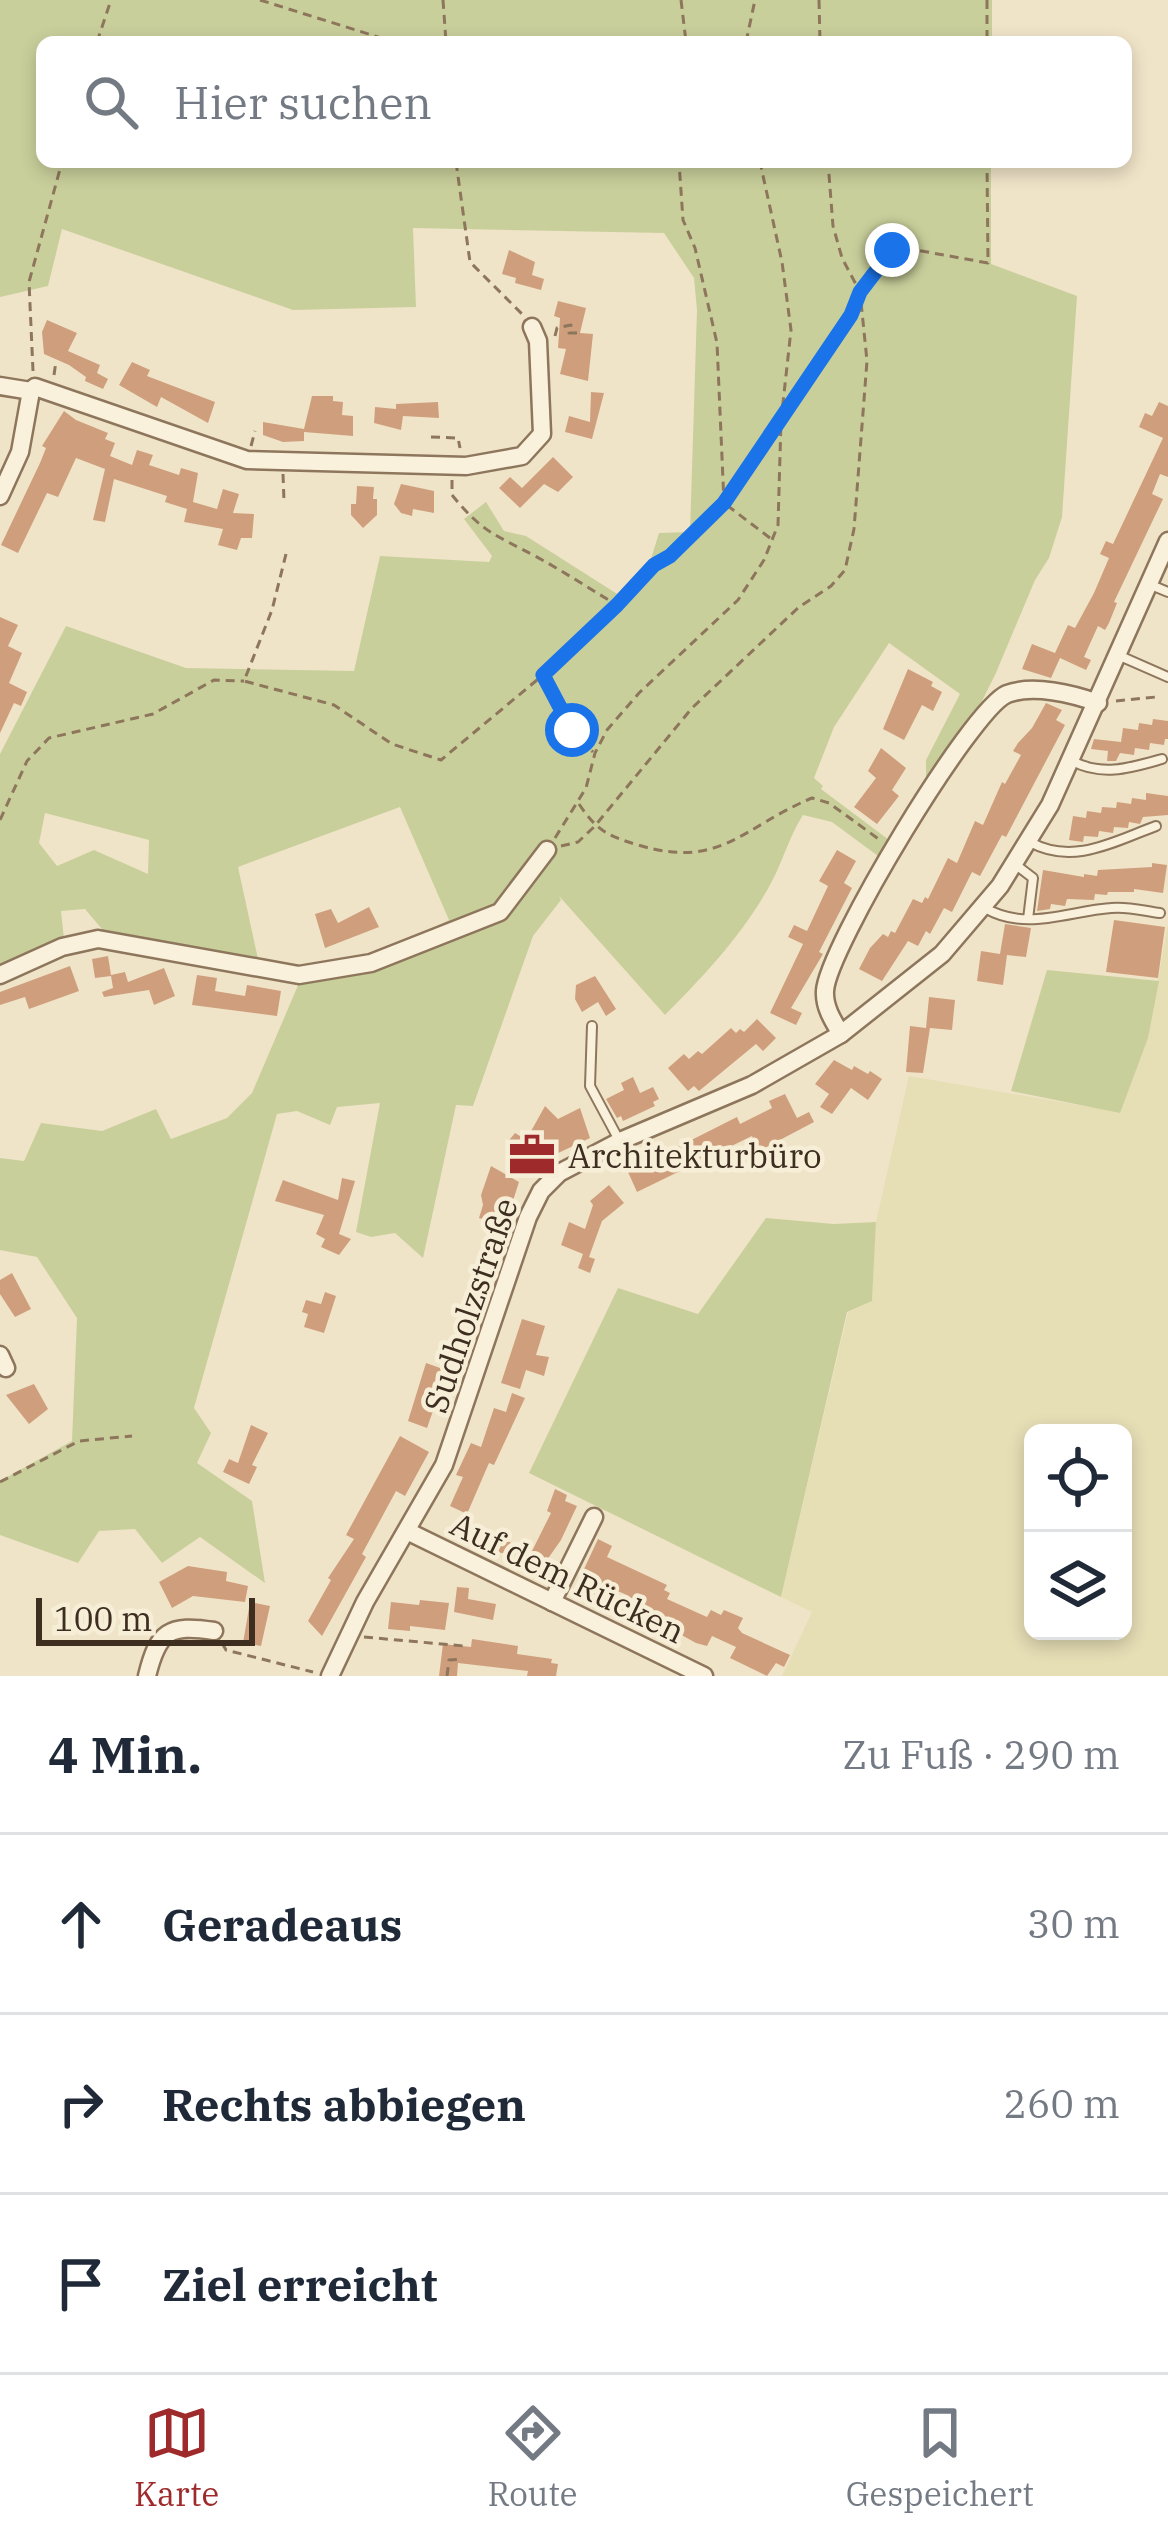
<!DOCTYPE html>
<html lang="de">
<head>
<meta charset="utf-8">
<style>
  :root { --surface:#fff; --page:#f6f6f7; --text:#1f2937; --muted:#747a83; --line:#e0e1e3; --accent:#9e2a2b }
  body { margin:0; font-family:"IBM Plex Serif",serif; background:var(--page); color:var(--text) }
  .controls { position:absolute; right:36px; bottom:36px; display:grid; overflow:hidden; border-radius:18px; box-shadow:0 6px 18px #0003 }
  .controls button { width:108px; height:108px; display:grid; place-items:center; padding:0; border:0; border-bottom:3px solid var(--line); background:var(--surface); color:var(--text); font:60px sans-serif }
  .scale { position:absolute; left:36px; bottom:30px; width:219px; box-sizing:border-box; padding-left:12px; border:6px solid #3d2e20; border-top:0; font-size:33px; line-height:42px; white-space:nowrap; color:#3d2e20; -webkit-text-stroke:9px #f7eed8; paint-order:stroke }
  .stop { position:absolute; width:36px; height:36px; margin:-27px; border:9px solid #1a73e8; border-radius:50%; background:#fff }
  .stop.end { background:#1a73e8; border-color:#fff; box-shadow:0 3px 12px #0008 }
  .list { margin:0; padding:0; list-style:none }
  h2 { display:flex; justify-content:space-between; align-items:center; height:156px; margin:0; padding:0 48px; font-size:51px }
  h2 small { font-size:39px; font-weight:400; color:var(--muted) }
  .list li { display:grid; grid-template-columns:78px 1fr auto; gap:36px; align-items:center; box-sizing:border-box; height:180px; padding:0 48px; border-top:3px solid var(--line) }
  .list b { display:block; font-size:45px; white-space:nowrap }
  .list em { font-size:39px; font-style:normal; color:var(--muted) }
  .icon { flex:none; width:66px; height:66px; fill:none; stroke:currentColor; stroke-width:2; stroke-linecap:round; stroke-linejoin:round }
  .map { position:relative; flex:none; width:1168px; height:1676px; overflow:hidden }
  .search { position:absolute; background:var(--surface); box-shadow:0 6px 18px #0003; left:36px; right:36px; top:36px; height:132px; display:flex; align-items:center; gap:30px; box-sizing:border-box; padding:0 42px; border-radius:18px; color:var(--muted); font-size:45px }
  .sheet { height:696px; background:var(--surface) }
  nav { display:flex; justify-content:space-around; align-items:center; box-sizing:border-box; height:168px; border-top:3px solid var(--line); background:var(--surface); font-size:33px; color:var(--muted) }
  nav a { display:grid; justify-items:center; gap:6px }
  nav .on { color:var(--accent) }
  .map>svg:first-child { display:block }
</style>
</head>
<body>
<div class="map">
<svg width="1168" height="1676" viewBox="0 0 1168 1676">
  <rect width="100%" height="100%" fill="#f0e4c8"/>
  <path fill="#e6deb5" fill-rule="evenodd" d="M1168 923V1676H782L812 1612 781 1597 848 1312 872 1301 876 1222 909 1076 1119 1112 1148 1038ZM1033 1433H1123V1631H1033Z"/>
  <g fill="#c9cf9b" fill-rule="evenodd">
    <path d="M0 0H992V42H42V162H991V264L1077 296 1062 517 1049 558 1035 580 995 675 979 707 926 787V760L960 694 889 643 834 727 814 778 823 786 821 789 889 840 878 856 832 822 803 815C789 837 783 861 771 883 745 932 704 976 665 1015L559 896 561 900 533 936 473 1106 456 1105 423 1258 395 1233 371 1237 356 1232 380 1103 337 1107 330 1125 297 1111 277 1114 194 1408 211 1433 197 1463 252 1501 265 1583 200 1537 162 1563 135 1529 99 1531 78 1563 0 1535V1481L72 1441 77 1318 37 1257 0 1250V1158L24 1161 41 1123 102 1131 156 1109 171 1139 227 1118 252 1093 299 983 353 967 449 920 400 807 238 867 258 959 107 935 85 909 61 911 64 939 0 970V754L66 626 186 668 354 671 380 556 489 562 492 556 464 519 486 502 504 531 526 536 622 597 650 562 659 533 690 532 697 310 694 278 664 233 413 228 416 307 293 310 62 229 48 286 0 297ZM45 813 149 840 148 874 94 850 57 866 39 843Z"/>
    <polygon points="1047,970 1159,981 1148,1038 1120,1113 1011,1091"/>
    <polygon points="766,1218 834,1224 876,1222 872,1301 847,1312 781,1597 529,1473 618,1288 698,1314"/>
  </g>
  <g fill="#cf9f7d">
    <polygon points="509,250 535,262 532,275 544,279 541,290 515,283 516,278 502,274"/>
    <polygon points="558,301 586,308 580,333 593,334 588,381 560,374 566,349 558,348 560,318 554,316"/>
    <polygon points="47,320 77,333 68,351 100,365 97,373 108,379 103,389 85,381 86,377 69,365 44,354 42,332"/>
    <polygon points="132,362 150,370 147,376 215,402 208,423 161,397 157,407 119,385"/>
    <polygon points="591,392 604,393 592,439 565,432 569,416 590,422"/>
    <polygon points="312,396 333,396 333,401 343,402 342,415 353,416 353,436 304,432 304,441 283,442 263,435 263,422 304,429"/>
    <polygon points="438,402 439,418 403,416 401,430 374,423 375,407 396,409 396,404"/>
    <polygon points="1159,402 1168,406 1168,477 1160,474 1152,494 1163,499 1114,602 1117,603 1109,623 1105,630 1098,626 1084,657 1091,660 1086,670 1060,658 1051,678 1022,669 1032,644 1055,653 1068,625 1075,628 1094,593 1109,558 1100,554 1106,541 1113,544 1163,438 1139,427 1145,413 1152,416"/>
    <polygon points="64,411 76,420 108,433 105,439 115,443 110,456 132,465 137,450 153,455 149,465 179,475 181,468 198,473 193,502 217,509 223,489 239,494 233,513 254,514 252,538 241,538 237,550 218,545 223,529 184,522 187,509 165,502 167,496 114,479 105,522 93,520 105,469 76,458 58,497 47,493 18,553 1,545 40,463 46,448 42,446"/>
    <polygon points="553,457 573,477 558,492 544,484 520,508 499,488 510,477 522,488"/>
    <polygon points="401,484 434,491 434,513 413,509 412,516 401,513 394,504"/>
    <polygon points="357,486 374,487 373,499 377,499 377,515 363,528 351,515 351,504 356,504"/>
    <polygon points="0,617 18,625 8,646 22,653 9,683 27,692 21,706 14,703 0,733"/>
    <polygon points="908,669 933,682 931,686 942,692 933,711 922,705 904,740 883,729"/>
    <polygon points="1046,703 1062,710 1056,720 1065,725 1006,837 1002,835 980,876 972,872 952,912 944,908 930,934 926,931 918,946 908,941 882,981 859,969 870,948 883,934 888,937 891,931 895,933 913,899 922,903 925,897 928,899 948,858 957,863 975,821 983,825 1002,782 1005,784 1021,755 1013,751 1018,743 1032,728"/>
    <polygon points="1153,719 1168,721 1168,739 1165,739 1164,745 1150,743 1149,750 1135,748 1134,755 1120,753 1116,761 1107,761 1108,751 1091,749 1094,739 1121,742 1123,728 1138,730 1139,723 1152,725"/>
    <polygon points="881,748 906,768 892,790 899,796 877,824 854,807 876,778 868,771"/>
    <polygon points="1146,793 1168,796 1168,815 1143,817 1140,824 1129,822 1128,828 1114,827 1113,833 1099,831 1098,837 1084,836 1083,842 1069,840 1073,816 1086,818 1087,811 1101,813 1102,807 1116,808 1117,802 1131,804 1132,798 1146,800"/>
    <polygon points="837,850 856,861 844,883 852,888 819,952 823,954 791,1008 802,1013 796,1025 770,1013 803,944 788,937 794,925 807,931 828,886 819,881"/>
    <polygon points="1152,863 1167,865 1163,893 1134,889 1134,892 1108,892 1107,895 1095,894 1094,900 1067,899 1065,906 1051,904 1050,909 1037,911 1043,870 1084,877 1084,874 1097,876 1098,870 1152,867"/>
    <polygon points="369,907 379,927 325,948 315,914 331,909 338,923"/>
    <polygon points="1114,920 1165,927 1158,978 1106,972"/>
    <polygon points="1005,924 1031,928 1026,957 1007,955 1003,985 977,981 981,951 1000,954"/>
    <polygon points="108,956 111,975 125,972 128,982 164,968 175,996 154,1005 149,990 104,997 102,992 113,988 111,976 95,978 92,959"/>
    <polygon points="70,966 79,991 29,1009 25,997 0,1005 0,992"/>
    <polygon points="197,975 217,978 215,991 245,996 247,985 281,991 277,1016 192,1005"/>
    <polygon points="595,976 616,1009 606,1016 598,1002 582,1012 575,999 576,985"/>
    <polygon points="929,997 955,1000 952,1030 930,1028 923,1073 906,1072 910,1026 926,1028"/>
    <polygon points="757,1019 776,1038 763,1051 756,1044 699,1091 694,1086 688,1091 668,1068 684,1054 689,1059 698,1051 702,1054 731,1028 736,1033 740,1029 744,1032"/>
    <polygon points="834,1060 852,1070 854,1066 868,1074 870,1071 882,1079 868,1100 851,1088 832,1114 820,1107 829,1094 815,1084"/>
    <polygon points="633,1077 640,1093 653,1087 659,1099 653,1102 655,1106 623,1121 621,1116 617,1118 606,1099 624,1090 621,1083"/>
    <polygon points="785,1094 797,1118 809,1112 814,1122 759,1151 752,1136 637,1192 628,1172 737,1117 740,1124 772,1108 769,1101"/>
    <polygon points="545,1106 558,1119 580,1108 590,1138 554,1155 550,1145 534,1165 506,1144 515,1133 520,1136 530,1133"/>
    <polygon points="491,1166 519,1182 505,1226 479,1218 483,1205 481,1195"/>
    <polygon points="342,1178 355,1181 339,1234 351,1239 339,1255 321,1247 325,1239 316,1234 324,1215 275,1201 283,1180 338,1200"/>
    <polygon points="609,1185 624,1203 602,1221 589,1257 595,1259 590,1273 578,1268 583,1254 561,1245 569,1222 585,1229 593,1205 590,1201"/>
    <polygon points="12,1273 31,1309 15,1317 0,1294 0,1280"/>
    <polygon points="325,1292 336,1296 324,1333 304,1327 308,1314 302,1312 306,1300 321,1304"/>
    <polygon points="522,1319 545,1326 536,1355 549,1357 544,1376 526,1370 520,1389 501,1383"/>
    <polygon points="426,1363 443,1369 437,1384 442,1385 427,1428 408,1421"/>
    <polygon points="34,1384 48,1409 29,1424 6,1395"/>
    <polygon points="512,1393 525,1398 494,1465 489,1463 467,1514 450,1506 463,1477 456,1475 471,1443 481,1447 494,1408 506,1412"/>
    <polygon points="251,1425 268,1433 252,1465 257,1467 249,1484 223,1472 229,1459 238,1463"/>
    <polygon points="400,1436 429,1452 405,1496 396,1491 362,1554 366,1557 322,1636 308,1621 331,1580 328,1578 354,1539 346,1535"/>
    <polygon points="555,1489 567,1495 565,1501 577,1506 561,1540 540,1570 506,1554 493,1551 491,1556 452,1537 461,1517 531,1553 551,1513 547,1511"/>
    <polygon points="598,1539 612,1546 607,1557 667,1585 664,1590 670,1593 667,1599 707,1617 711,1610 721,1615 724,1610 743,1618 738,1628 742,1633 790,1655 784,1667 776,1663 767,1676 730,1658 736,1647 712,1636 707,1646 696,1643 638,1611 635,1618 622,1611 629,1596 602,1584 595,1600 581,1593 591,1572 584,1569"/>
    <polygon points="188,1566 227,1572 226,1581 248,1586 245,1602 193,1596 172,1608 159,1582"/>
    <polygon points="457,1587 469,1588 468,1599 496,1604 493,1620 454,1612"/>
    <polygon points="420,1600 449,1603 445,1630 410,1626 410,1631 388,1629 391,1602 419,1605"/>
    <polygon points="250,1602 270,1606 261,1646 243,1643"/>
    <polygon points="472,1639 518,1646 517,1654 552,1659 551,1663 558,1664 556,1676 527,1676 528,1671 458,1663 457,1676 439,1676 443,1644 471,1647"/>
  </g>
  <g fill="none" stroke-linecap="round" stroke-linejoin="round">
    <defs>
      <g id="lane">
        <polyline points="1151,585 1168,592"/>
        <polyline points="1120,656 1168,677"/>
        <path d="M1072 761C1103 777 1130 768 1162 759"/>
        <path d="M1030 842C1073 866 1115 841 1156 826"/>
        <polyline points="1016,865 1033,878 1028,919"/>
        <path d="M985 908C1026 932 1068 911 1111 908 1127 906 1144 911 1160 913"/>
        <polyline points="592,1026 590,1086 619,1140"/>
      </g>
      <g id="street">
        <polyline points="0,386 31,391 35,387 247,460 466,466 522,456 542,434 538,341 532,327"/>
        <polyline points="0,496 20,452 31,391"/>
        <polyline points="0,975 62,947 98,939 299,975 371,963 500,912 547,850"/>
        <path d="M841 1034C833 1021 824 1007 825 991 827 949 971 709 1007 694 1033 684 1073 694 1098 703"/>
        <polyline points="0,1355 6,1368"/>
        <polyline points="407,1531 704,1676"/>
        <polyline points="552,1602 594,1517"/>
        <path d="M147 1676C158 1631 169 1624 214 1631"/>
        <polyline points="330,1676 365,1602 444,1465 528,1217 541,1191 559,1173 620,1141 752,1085 841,1034 942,954 1000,886 1050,805 1168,541"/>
      </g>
    </defs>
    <use href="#lane" stroke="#8d765c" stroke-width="12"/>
    <use href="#street" stroke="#8d765c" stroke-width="21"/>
    <g stroke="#8d765c" stroke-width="3" stroke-dasharray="9 6" stroke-linecap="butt">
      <polyline points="260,0 394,42"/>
      <polyline points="443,0 446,42"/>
      <polyline points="681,0 686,42"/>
      <polyline points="819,0 820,42"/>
      <polyline points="987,0 987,42"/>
      <polyline points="97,42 111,0"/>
      <polyline points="746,42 755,0"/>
      <polyline points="456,162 470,262 524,316"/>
      <polyline points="555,336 557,328 571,325 569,333 577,333"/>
      <polyline points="33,371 29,282 62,162"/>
      <polyline points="54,375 56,361"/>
      <polyline points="431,437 458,438 460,448"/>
      <polyline points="251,446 255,431"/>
      <polyline points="283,474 284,501"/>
      <path d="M452 480V495C483 533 494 534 535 556 563 571 590 589 617 605 651 568 689 540 724 503L717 343 695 248 683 220 679 162"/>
      <polyline points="770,538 724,503 774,433 888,253 905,248 988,263 987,162"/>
      <polyline points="286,554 272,610 244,681 334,705 392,744 441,760 567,655 616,607"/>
      <polyline points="543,676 571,730 593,752"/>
      <polyline points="1116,701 1156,697"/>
      <path d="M579 804C597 831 608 836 638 845 721 870 742 827 812 798L829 803 880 840"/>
      <polyline points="0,820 27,761 49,738 153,714 214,680 244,681"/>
      <polyline points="555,838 586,788 595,753 607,730 639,693 738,600 764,560 778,525 781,421 791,330 782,262 760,162"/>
      <polyline points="561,846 578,842 594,827 692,708 799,607 831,586 845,570 854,529 867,361 860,292 842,258 833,226 828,162"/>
      <polyline points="0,1482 79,1441 132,1436"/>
      <polyline points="364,1637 464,1646"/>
      <polyline points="222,1643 226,1650 313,1672"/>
      <polyline points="447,1676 449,1660 463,1659"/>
    </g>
    <use href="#lane" stroke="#faf1dc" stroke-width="8"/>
    <use href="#street" stroke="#faf1dc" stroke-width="16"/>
  </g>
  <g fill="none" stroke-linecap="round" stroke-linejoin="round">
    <polyline stroke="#1a73e8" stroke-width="15" points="572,730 543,675 617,605 654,565 670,556 724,503 851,315 860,292 892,250"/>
  </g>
  <defs>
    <symbol id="office-bare" viewBox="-9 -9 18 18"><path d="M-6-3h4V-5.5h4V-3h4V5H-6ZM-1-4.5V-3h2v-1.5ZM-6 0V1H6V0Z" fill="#9e2a2b" stroke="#f7eed8" stroke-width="2.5" paint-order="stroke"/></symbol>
  </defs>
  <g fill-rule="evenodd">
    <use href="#office-bare" x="499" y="1122" width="66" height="66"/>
  </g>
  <g text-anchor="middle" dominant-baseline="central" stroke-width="9" stroke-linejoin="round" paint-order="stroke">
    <g font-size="33" fill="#3d2e20" stroke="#f7eed8" text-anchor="start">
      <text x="568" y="1155">Architekturbüro</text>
    </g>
    <g font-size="33" fill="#3d2e20" stroke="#f7eed8">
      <text transform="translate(470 1305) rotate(-71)">Sudholzstraße</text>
      <text transform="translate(568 1577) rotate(26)">Auf dem Rücken</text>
    </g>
  </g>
</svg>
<div class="controls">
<button><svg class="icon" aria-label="locate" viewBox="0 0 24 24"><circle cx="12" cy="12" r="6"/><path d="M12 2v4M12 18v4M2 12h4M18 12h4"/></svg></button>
<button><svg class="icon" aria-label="layers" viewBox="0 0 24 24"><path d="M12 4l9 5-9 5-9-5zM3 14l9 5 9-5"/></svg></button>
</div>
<div class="scale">100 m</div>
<div class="stop" style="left:572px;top:730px"></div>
<div class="stop end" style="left:892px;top:250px"></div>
<div class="search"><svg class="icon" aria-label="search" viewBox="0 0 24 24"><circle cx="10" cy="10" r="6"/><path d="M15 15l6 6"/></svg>Hier suchen</div>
</div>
<section class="sheet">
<h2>4 Min.<small>Zu Fuß · 290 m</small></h2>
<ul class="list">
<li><svg class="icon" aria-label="ahead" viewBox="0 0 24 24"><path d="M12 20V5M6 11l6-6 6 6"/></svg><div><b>Geradeaus</b></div><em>30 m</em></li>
<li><svg class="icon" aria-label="right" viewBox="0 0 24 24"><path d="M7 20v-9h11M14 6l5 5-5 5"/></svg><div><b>Rechts abbiegen</b></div><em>260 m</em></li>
<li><svg class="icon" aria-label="arrive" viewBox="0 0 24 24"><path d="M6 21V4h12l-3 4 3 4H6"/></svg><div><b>Ziel erreicht</b></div></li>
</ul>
</section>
<nav>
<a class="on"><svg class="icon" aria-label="map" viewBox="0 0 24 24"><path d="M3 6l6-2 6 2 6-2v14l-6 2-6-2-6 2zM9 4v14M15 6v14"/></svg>Karte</a>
<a><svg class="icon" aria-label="directions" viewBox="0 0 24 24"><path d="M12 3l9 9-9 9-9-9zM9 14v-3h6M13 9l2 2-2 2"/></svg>Route</a>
<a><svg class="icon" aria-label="saved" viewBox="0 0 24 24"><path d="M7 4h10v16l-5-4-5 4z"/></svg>Gespeichert</a>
</nav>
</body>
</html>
